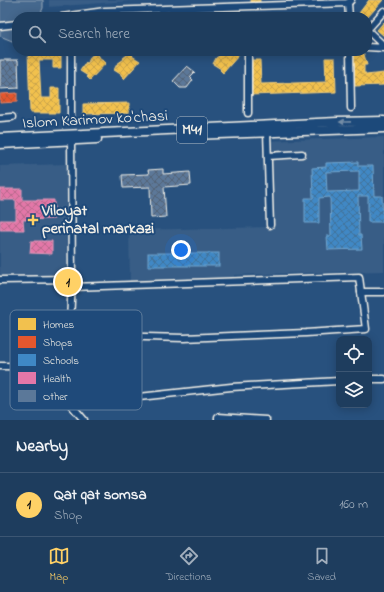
<!DOCTYPE html>
<html lang="en">
<head>
<meta charset="utf-8">
<style>
  :root { --surface:#1e3d5e; --page:#264464; --text:#f1f3f6; --muted:#a1aebc; --line:#3c5673; --accent:#ffd166 }
  body { margin:0; font-family:"Indie Flower",sans-serif; background:var(--page); color:var(--text) }
  .controls { position:absolute; right:12px; bottom:12px; display:grid; overflow:hidden; border-radius:8px; box-shadow:0 2px 10px #0003 }
  .controls button { width:36px; height:36px; display:grid; place-items:center; padding:0; border:0; border-bottom:1px solid var(--line); background:var(--surface); color:var(--text); font:20px sans-serif }
  .you { position:absolute; left:181px; top:250px; width:14px; height:14px; margin:-10px; border:3px solid #fff; border-radius:50%; background:#1a73e8; box-shadow:0 0 0 6px #1a73e833 }
  .badge { display:grid; place-items:center; width:26px; height:26px; border-radius:50%; background:var(--accent); color:#111; font-size:13px; font-weight:700 }
  .pin { position:absolute; translate:-50% -50%; border:2px solid #fff; box-shadow:0 1px 4px #0006 }
  .list { margin:0; padding:0; list-style:none }
  h2 { display:flex; justify-content:space-between; align-items:center; height:52px; margin:0; padding:0 16px; font-size:17px }
  h2 small { font-size:13px; font-weight:400; color:var(--muted) }
  .list li { display:grid; grid-template-columns:26px 1fr auto; gap:12px; align-items:center; box-sizing:border-box; height:64px; padding:0 16px; border-top:1px solid var(--line) }
  .list b { display:block; font-size:15px; white-space:nowrap }
  .list p { margin:0; font-size:13px; white-space:nowrap; color:var(--muted) }
  .list em { font-size:13px; font-style:normal; color:var(--muted) }
  .icon { flex:none; width:22px; height:22px; fill:none; stroke:currentColor; stroke-width:2; stroke-linecap:round; stroke-linejoin:round }
  .map { position:relative; flex:none; width:384px; height:420px; overflow:hidden }
  .search { position:absolute; background:var(--surface); box-shadow:0 2px 10px #0003; left:12px; right:12px; top:12px; height:44px; display:flex; align-items:center; gap:10px; box-sizing:border-box; padding:0 14px; border-radius:16px; color:var(--muted); font-size:15px }
  .sheet { height:116px; background:var(--surface) }
  nav { display:flex; justify-content:space-around; align-items:center; box-sizing:border-box; height:56px; border-top:1px solid var(--line); background:var(--surface); font-size:11px; color:var(--muted) }
  nav a { display:grid; justify-items:center; gap:2px }
  nav .on { color:var(--accent) }
  .map>svg:first-child { display:block }
</style>
</head>
<body>
<div class="map">
<svg width="384" height="420" viewBox="0 0 384 420">
  <defs>
    <pattern id="homes-cross-hatch" width="8" height="8" patternUnits="userSpaceOnUse"><rect width="8" height="8" fill="#f2c14e"/><path d="M0 0l8 8M0 8l8-8" fill="none" stroke="#c8a34c"/></pattern>
    <pattern id="shops-cross-hatch" width="8" height="8" patternUnits="userSpaceOnUse"><rect width="8" height="8" fill="#e4572e"/><path d="M0 0l8 8M0 8l8-8" fill="none" stroke="#ae5236"/></pattern>
    <pattern id="schools-cross-hatch" width="8" height="8" patternUnits="userSpaceOnUse"><rect width="8" height="8" fill="#3f88c5"/><path d="M0 0l8 8M0 8l8-8" fill="none" stroke="#427299"/></pattern>
    <pattern id="health-cross-hatch" width="8" height="8" patternUnits="userSpaceOnUse"><rect width="8" height="8" fill="#e377a8"/><path d="M0 0l8 8M0 8l8-8" fill="none" stroke="#b5698b"/></pattern>
    <pattern id="building-cross-hatch" width="8" height="8" patternUnits="userSpaceOnUse"><rect width="8" height="8" fill="#5b7899"/><path d="M0 0l8 8M0 8l8-8" fill="none" stroke="#536274"/></pattern>
  </defs>
  <rect width="100%" height="100%" fill="#28517e"/>
  <filter id="ink" filterUnits="userSpaceOnUse"><feTurbulence type="fractalNoise" baseFrequency=".025" numOctaves="2"/><feDisplacementMap in="SourceGraphic" scale="8" xChannelSelector="R" yChannelSelector="G"/><feConvolveMatrix kernelMatrix="1 2 1 2 8 2 1 2 1" color-interpolation-filters="sRGB"/></filter>
  <g filter="url(#ink)">
    <g fill="#375d86">
      <polygon points="49,0 142,0 49,7"/>
      <polygon points="384,137 384,271 234,275 234,279 130,281 129,230 267,227 264,141"/>
      <polygon points="66,164 67,275 0,277 0,166"/>
    </g>
    <polygon fill="#45688e" stroke="#9cacbb" points="0,0 43,0 43,8 39,17 17,17 17,43 0,36"/>
    <g fill="url(#homes-cross-hatch)" stroke="#f3cf7c">
      <rect x="251" y="0" width="9" height="2"/>
      <polygon points="369,0 383,0 367,18 356,17"/>
      <polygon points="384,22 384,36 377,30"/>
      <polygon points="28,51 61,51 61,68 53,68 53,60 39,60 41,98 51,98 51,88 59,88 59,113 30,113"/>
      <polygon points="223,51 232,51 239,55 223,73 220,70 221,69 213,64 216,58 223,53"/>
      <polygon points="353,51 363,51 367,65 364,65 364,73 366,73 366,75 384,73 384,85 355,86"/>
      <polygon points="131,52 133,55 132,56 140,61 124,79 121,76 122,75 114,70 117,64 124,59 123,58"/>
      <polygon points="97,53 102,61 103,60 106,63 90,80 87,77 88,76 80,71 86,62 87,64 91,56"/>
      <polygon points="325,58 335,58 336,92 250,95 249,60 260,60 261,84 326,82"/>
      <polygon points="129,103 129,113 83,114 83,104"/>
    </g>
    <polygon fill="url(#shops-cross-hatch)" stroke="#e98566" points="17,93 17,102 0,103 0,94"/>
    <g fill="url(#schools-cross-hatch)" stroke="#75a8d0" fill-rule="evenodd">
      <path d="M358 162V166H373L374 196H382L383 222H368V196H358L359 235H361L362 249 328 250 327 236H331L330 197 319 198V223H305V198H313L312 168 326 167V163ZM359 171V191L327 192 326 172Z"/>
      <rect x="148" y="253" width="71" height="13"/>
    </g>
    <g fill="url(#health-cross-hatch)" stroke="#e89cbb">
      <polygon points="0,189 22,189 22,200 54,200 54,219 23,220 24,230 0,230 0,220 16,220 16,200 0,200"/>
      <polygon points="31,241 52,241 52,254 30,253"/>
    </g>
    <g fill="url(#building-cross-hatch)" stroke="#f4f1e8">
      <polygon points="0,60 18,60 19,88 0,89"/>
      <polygon points="187,66 195,72 190,77 193,80 187,88 180,88 173,81"/>
      <polygon points="163,169 163,174 190,172 191,185 164,187 166,217 151,218 150,187 123,188 122,175 149,174 148,170"/>
    </g>
    <g fill="none" stroke-linecap="round" stroke-linejoin="round">
      <defs>
        <g id="minor">
          <polyline points="348,3 349,17"/>
          <polyline points="62,17 105,11 348,3 351,0"/>
          <polyline points="0,26 17,24"/>
          <polyline points="367,30 384,11"/>
          <polyline points="367,30 384,46"/>
          <polyline points="367,47 384,48"/>
          <polyline points="350,51 351,108"/>
          <polyline points="248,113 248,51"/>
          <polyline points="0,118 12,117"/>
          <polyline points="71,120 71,51"/>
          <polyline points="267,132 270,225"/>
          <polyline points="71,140 72,279 68,367 73,407 84,420"/>
          <polyline points="268,156 302,154"/>
          <polyline points="0,280 72,279"/>
          <polyline points="361,292 384,292"/>
          <polyline points="70,335 184,338 306,333 366,329 359,277 72,287"/>
          <polyline points="0,366 68,367"/>
          <polyline points="369,379 384,379"/>
          <polyline points="72,401 139,397 231,387 339,381"/>
          <polyline points="218,420 218,417 266,420"/>
        </g>
        <g id="major">
          <polyline points="191,135 384,128"/>
          <polyline points="0,138 337,122 384,121"/>
          <polyline points="0,144 97,139"/>
        </g>
      </defs>
      <use href="#minor" stroke="#f4f1e8" stroke-width="9"/>
      <use href="#major" stroke="#f4f1e8" stroke-width="11"/>
      <use href="#minor" stroke="#1f4a7a" stroke-width="6"/>
      <use href="#major" stroke="#1f4a7a" stroke-width="8"/>
    </g>
    <defs><path id="oneway-solid" d="M-6-.8H1V-3.2L6.5 0L1 3.2V.8H-6Z"/></defs>
    <use fill="#748da6" href="#oneway-solid" transform="translate(345 122) rotate(179)"/>
  </g>
  <path fill="#ffd166" stroke="#1f4a7a" stroke-width="1.5" d="M31 214h4v4h4v4h-4v4h-4v-4h-4v-4h4z"/>
  <g text-anchor="middle" dominant-baseline="central" stroke-width="4" stroke-linejoin="round" paint-order="stroke">
    <rect fill="#1f4a7a" stroke="#b4bfc7" stroke-width="1" x="177" y="117" width="30" height="26" rx="3"/>
    <g font-size="15" font-weight="bold" fill="#f4f1e8">
      <text x="192" y="130">M41</text>
    </g>
    <g font-size="16" fill="#f4f1e8" stroke="#1f4a7a">
      <text transform="translate(95 120) rotate(-3)">Islom Karimov ko'chasi</text>
    </g>
    <g font-size="16" font-weight="bold" fill="#f4f1e8" stroke="#1f4a7a" text-anchor="start">
      <text x="42" y="211">Viloyat<tspan x="42" dy="18">perinatal markazi</tspan></text>
    </g>
  </g>
  <rect x="10" y="310" width="132" height="100" rx="6" fill="#1f4a7a" stroke="#5f7c9b" stroke-width="1"/>
  <rect x="18" y="318" width="18" height="12" fill="#f2c14e"/>
  <rect x="18" y="336" width="18" height="12" fill="#e4572e"/>
  <rect x="18" y="354" width="18" height="12" fill="#3f88c5"/>
  <rect x="18" y="372" width="18" height="12" fill="#e377a8"/>
  <rect x="18" y="390" width="18" height="12" fill="#5b7899"/>
  <g font-size="11" fill="#f4f1e8">
    <text x="43" y="328">Homes</text>
    <text x="43" y="346">Shops</text>
    <text x="43" y="364">Schools</text>
    <text x="43" y="382">Health</text>
    <text x="43" y="400">Other</text>
  </g>
</svg>
<div class="controls">
<button><svg class="icon" aria-label="locate" viewBox="0 0 24 24"><circle cx="12" cy="12" r="6"/><path d="M12 2v4M12 18v4M2 12h4M18 12h4"/></svg></button>
<button><svg class="icon" aria-label="layers" viewBox="0 0 24 24"><path d="M12 4l9 5-9 5-9-5zM3 14l9 5 9-5"/></svg></button>
</div>
<div class="you"></div>
<div class="pin badge" style="left:68px;top:282px">1</div>
<div class="search"><svg class="icon" aria-label="search" viewBox="0 0 24 24"><circle cx="10" cy="10" r="6"/><path d="M15 15l6 6"/></svg>Search here</div>
</div>
<section class="sheet">
<h2>Nearby<small></small></h2>
<ul class="list">
<li><span class="badge">1</span><div><b>Qat qat somsa</b><p>Shop</p></div><em>160 m</em></li>
</ul>
</section>
<nav>
<a class="on"><svg class="icon" aria-label="map" viewBox="0 0 24 24"><path d="M3 6l6-2 6 2 6-2v14l-6 2-6-2-6 2zM9 4v14M15 6v14"/></svg>Map</a>
<a><svg class="icon" aria-label="directions" viewBox="0 0 24 24"><path d="M12 3l9 9-9 9-9-9zM9 14v-3h6M13 9l2 2-2 2"/></svg>Directions</a>
<a><svg class="icon" aria-label="saved" viewBox="0 0 24 24"><path d="M7 4h10v16l-5-4-5 4z"/></svg>Saved</a>
</nav>
</body>
</html>
